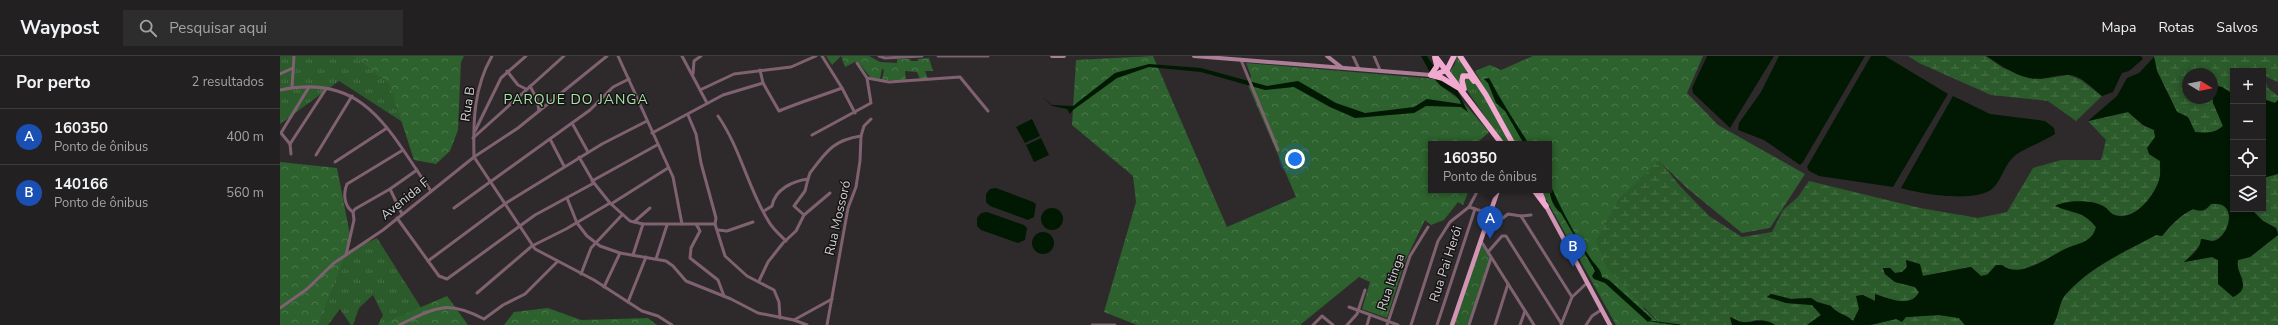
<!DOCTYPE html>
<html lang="pt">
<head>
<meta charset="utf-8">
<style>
  :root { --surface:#222021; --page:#2e2d2e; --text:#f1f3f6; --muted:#a2a3a5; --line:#3f3e3f; --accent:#66d467 }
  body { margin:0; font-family:"Nunito Sans",sans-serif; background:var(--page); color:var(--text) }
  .controls { position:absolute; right:12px; top:12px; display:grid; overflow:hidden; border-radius:0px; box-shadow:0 2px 6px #0003 }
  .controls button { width:36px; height:36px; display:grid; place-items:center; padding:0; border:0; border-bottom:1px solid var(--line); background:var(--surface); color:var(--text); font:20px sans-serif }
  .compass { position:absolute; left:1902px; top:12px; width:36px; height:36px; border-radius:50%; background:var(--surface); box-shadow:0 2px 6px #0003; rotate:100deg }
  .you { position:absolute; left:1015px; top:103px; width:14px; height:14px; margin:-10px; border:3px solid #fff; border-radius:50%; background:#1a73e8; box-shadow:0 0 0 6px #1a73e833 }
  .badge { display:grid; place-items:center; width:26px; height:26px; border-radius:50%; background:var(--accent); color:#fff; font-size:13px; font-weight:700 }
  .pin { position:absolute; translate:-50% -33px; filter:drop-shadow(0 1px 2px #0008) }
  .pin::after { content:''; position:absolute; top:21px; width:14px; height:12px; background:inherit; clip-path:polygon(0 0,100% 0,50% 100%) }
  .popup { position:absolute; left:1148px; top:85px; width:124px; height:52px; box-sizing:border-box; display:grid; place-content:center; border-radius:0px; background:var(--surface); filter:drop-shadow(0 1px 3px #0005); font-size:13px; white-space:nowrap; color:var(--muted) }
  .popup b { font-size:15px; color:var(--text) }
  .popup::after { content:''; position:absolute; left:50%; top:100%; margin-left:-8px; border:8px solid transparent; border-top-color:var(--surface) }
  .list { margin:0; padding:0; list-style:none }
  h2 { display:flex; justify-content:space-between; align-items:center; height:52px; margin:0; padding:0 16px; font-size:17px }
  h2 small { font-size:13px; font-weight:400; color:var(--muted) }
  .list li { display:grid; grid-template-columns:26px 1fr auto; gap:12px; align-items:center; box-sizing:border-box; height:56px; padding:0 16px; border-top:1px solid var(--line) }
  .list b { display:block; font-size:15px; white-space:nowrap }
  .list p { margin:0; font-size:13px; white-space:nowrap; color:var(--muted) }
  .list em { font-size:13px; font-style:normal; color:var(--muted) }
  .icon { flex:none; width:22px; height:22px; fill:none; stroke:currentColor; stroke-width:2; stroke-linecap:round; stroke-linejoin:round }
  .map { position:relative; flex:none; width:1998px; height:269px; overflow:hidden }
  header { display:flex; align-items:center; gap:24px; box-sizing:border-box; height:56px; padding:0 20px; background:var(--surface); border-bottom:1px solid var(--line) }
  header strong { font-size:19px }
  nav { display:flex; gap:22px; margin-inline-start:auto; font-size:14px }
  .search { width:280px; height:36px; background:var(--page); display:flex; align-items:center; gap:10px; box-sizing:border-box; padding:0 14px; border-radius:0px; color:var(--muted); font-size:15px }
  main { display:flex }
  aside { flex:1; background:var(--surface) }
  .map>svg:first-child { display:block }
</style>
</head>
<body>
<header>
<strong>Waypost</strong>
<div class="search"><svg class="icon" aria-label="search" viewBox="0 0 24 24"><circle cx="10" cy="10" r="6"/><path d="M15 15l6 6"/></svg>Pesquisar aqui</div>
<nav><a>Mapa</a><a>Rotas</a><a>Salvos</a></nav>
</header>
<main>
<aside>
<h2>Por perto<small>2 resultados</small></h2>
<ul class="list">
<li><span class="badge" style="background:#1a4fb4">A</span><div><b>160350</b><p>Ponto de ônibus</p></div><em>400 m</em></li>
<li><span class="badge" style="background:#1a4fb4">B</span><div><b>140166</b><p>Ponto de ônibus</p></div><em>560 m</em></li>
</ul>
</aside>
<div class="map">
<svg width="1998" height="269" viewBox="0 0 1998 269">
  <defs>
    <pattern id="grass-tufts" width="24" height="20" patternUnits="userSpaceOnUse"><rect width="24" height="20" fill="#2b5a2b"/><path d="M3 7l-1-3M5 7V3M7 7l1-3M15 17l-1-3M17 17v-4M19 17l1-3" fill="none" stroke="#497149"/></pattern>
    <pattern id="forest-crowns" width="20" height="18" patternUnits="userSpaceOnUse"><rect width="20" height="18" fill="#2d612d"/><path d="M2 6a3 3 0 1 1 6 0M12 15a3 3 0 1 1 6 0" fill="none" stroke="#4b774a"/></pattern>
    <pattern id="wetland-marsh" width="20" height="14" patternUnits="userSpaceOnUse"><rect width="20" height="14" fill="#2b5a2b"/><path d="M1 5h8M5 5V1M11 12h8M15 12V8" fill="none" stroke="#497149"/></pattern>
    <pattern id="park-crowns" width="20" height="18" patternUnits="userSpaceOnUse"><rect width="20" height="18" fill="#2b5a2b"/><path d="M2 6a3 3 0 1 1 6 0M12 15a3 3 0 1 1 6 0" fill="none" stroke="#497149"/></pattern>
  </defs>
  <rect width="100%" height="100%" fill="#2e2a2c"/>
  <g fill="url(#grass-tufts)">
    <polygon points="0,0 170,0 152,85 59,25 0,68"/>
    <polygon points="1176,0 1192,19 1186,16 1180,20 1182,32 1170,15 1175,8"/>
    <polygon points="1189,20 1203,38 1230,88 1224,88 1186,33 1184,21"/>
    <polygon points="97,182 152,269 98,269 103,259 93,239 79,252 73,269 71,269 60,253 48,269 30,269 52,202"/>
  </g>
  <g fill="url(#forest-crowns)">
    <polygon points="73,0 184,0 181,6 178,74 170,95 156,108 134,104 109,27"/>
    <polygon points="546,0 589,0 600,6 617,7 617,3 630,3 631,5 638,5 638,3 649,2 653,15 645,15 648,23 640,23 637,16 625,15 626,24 602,24 604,14 602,13 600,23 591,22 577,5 565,11 561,0 552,9"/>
    <polygon points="873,0 947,171 1016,141 968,29 971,20 966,7 1156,23 1160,29 1185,48 1209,76 1196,88 1151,88 1151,134 1189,134 1183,149 1178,146 1164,164 1151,169 1145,164 1125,205 1107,262 1082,253 1090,226 1079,221 1020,269 857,269 824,256 856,146 853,120 792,69 796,4"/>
    <polygon points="1253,0 1423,0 1407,37 1438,69 1525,118 1490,172 1462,177 1407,132 1379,105 1337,146 1364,253 1381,269 1336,269 1261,134 1269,134 1269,88 1235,88 1195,15 1210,9 1221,14"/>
    <polygon points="0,106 57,112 71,184 38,269 0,269"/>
    <polygon points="167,240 188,269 99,269"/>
    <polygon points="268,252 301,264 368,262 377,269 224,269 234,256"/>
  </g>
  <g fill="url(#wetland-marsh)">
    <polygon points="1628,0 1706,0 1723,12 1761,23 1789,19 1801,24 1822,40 1796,65 1768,45 1711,39 1639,7"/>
    <path d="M1874 0H1998V26L1984 20 1988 32 1998 40V44L1995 47 1983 43V15H1953V38L1942 31 1932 29V18H1908V42H1932L1943 70C1934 78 1926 77 1915 76L1908 61 1897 56 1877 15Z"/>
    <path d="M1848 56 1863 69 1874 74 1875 81 1869 98 1880 105C1880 112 1881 119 1879 125 1873 144 1851 168 1830 157L1826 152 1789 156C1803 157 1807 161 1816 171L1814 179 1803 187 1785 193 1773 201 1741 214 1727 213 1701 220 1691 211 1643 220 1626 204 1627 211 1622 216 1615 217 1610 212H1603L1605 218 1615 226 1635 231 1639 236C1631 253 1608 243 1595 238V245L1583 239 1577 240 1579 253 1573 265C1566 258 1557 258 1551 250L1537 246 1531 242 1511 243 1491 238 1506 247 1532 249 1541 259 1527 269H1495L1490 266 1476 264 1463 267 1451 261 1452 269H1381L1327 212 1316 185 1337 146 1379 104 1400 130 1429 160 1462 181 1492 176 1503 154 1518 141 1529 125 1640 152 1698 162 1727 156 1753 112 1781 104H1821L1826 84 1808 65Z"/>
    <polygon points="1995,118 1998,118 1998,176 1996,172 1983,165 1971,153 1983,153 1983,122"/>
    <path d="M1939 147C1954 152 1950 173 1939 182 1933 186 1924 186 1919 190 1914 195 1910 201 1904 206L1932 201 1938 204V228L1963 224 1957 211 1958 204 1970 201 1998 179V269H1773C1779 260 1779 245 1786 238 1810 211 1844 196 1876 179L1882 180C1891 169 1900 159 1913 153 1922 156 1925 155 1931 148Z"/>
    <polygon points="1659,259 1679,262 1685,269 1590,269 1625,261"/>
  </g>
  <polygon fill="url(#park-crowns)" points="1201,185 1211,202 1188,269 1172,269"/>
  <polygon fill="#2b5a2b" points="1198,203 1208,206 1202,222 1193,219"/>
  <g fill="#011902">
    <path d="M1141 0H1147L1163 24 1177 34 1188 56 1181 51 1146 50 1134 57 1075 62 1050 51 1014 31 985 34 921 16 869 11 837 22 793 54 790 58 787 53 772 50 763 41 772 49 793 50 835 17 869 8 921 12 987 30 1018 25 1056 47 1085 57 1134 51 1147 43 1181 48C1179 38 1167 35 1160 29 1152 22 1146 9 1141 0Z"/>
    <polygon points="1427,0 1494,0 1450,72 1413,37 1412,32"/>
    <polygon points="1499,0 1585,0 1523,106 1520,109 1484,84 1458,74 1459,67 1481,36"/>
    <polygon points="1591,0 1605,0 1668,38 1613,131 1539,120 1529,115 1527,111"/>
    <path d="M1706 0H1861L1863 3 1849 15 1842 17 1833 36 1822 40C1813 33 1801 19 1789 19 1775 18 1763 25 1749 22 1734 19 1719 8 1706 0Z"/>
    <path d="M1874 1 1877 15 1897 56 1908 61 1915 76C1926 77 1934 78 1943 70L1933 47 1932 29 1942 31 1953 38V153H1971L1983 165 1996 172 1998 179 1970 201 1958 204C1955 219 1974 231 1953 241L1938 228V204L1932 201 1904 206C1912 199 1920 194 1921 183 1925 183 1930 185 1934 185 1948 182 1961 145 1931 148 1925 155 1922 156 1913 153 1900 159 1891 169 1882 180L1876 179C1844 196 1810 211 1786 238 1779 245 1779 260 1773 269H1685L1679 262 1659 259 1626 261 1622 266 1616 263 1590 269H1527L1541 259 1532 249 1506 247 1487 241 1491 238 1511 243 1531 242 1537 246 1551 250C1557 258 1566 258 1573 265L1579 253 1576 240 1583 239 1595 245V238C1608 242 1631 253 1639 236L1635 231 1615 226 1605 218 1603 212H1610L1615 217 1622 216 1627 211 1626 204 1640 208 1643 220 1691 211 1701 220 1707 219 1716 209H1722C1740 224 1768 201 1785 193 1798 187 1812 187 1816 171 1802 154 1794 158 1775 150 1786 144 1815 143 1826 152 1830 155 1831 159 1838 160 1856 163 1874 140 1879 124 1881 118 1880 112 1880 105L1869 98 1867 92 1875 81 1874 74 1863 69 1848 56 1808 65 1837 40 1847 22 1859 17Z"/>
    <path d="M1209 22C1221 45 1235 66 1249 88H1244L1225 55 1216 47 1208 27 1204 23Z"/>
    <path d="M1673 40 1710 58 1765 65 1774 72 1775 78C1763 86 1749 90 1737 98 1724 107 1722 125 1712 133 1694 147 1641 138 1621 132Z"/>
    <polygon points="1983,43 1995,47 1998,44 1998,118 1983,122"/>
    <polygon points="752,63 760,80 745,87 736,71"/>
    <polygon points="761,82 769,99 754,106 746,89"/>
    <path d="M1269 126C1279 149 1296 182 1311 203 1315 209 1321 213 1322 221L1329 224 1372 263 1368 266 1325 227 1314 223 1312 220 1315 215 1281 157C1271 150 1269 136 1269 126Z"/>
    <polygon points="716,132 753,146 756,148 754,161 748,164 710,150 706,146 706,138 710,133"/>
    <circle cx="772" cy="163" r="11"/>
    <polygon points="707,156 744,169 747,172 745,184 738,187 701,174 697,170 697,162 701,157"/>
    <circle cx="763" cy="187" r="11"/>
    <path d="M1450 261C1454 263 1459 266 1463 266 1474 268 1480 260 1495 269H1452Z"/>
  </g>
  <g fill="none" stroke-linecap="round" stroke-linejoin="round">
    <polyline stroke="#011902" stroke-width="1" points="1370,265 1400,269"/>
    <g stroke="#7f6170" stroke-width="3">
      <polyline points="338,0 393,121 402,168"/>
      <polyline points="402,0 427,47"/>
      <polyline points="542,0 562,32 575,57"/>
      <polyline points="599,0 605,2 642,0"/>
      <polyline points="658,0 708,0"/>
      <polyline points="1073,0 1079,13"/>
      <polyline points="1094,0 1100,14"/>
      <polyline points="961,4 998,94"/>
      <path d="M480 14 483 27 499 55C520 46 541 40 562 32"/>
      <polyline points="227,15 238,29 246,33"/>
      <polyline points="0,18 13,12"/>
      <polyline points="413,18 414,5 421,0"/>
      <polyline points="587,22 609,26 680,21 708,55"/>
      <polyline points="250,30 257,43 259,55"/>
      <polyline points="12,31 14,0"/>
      <path d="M0 34C86 16 109 76 151 135"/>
      <polyline points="420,34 454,18 511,11 536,0"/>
      <path d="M438 60C461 93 468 133 489 166 493 173 500 179 506 185"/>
      <polyline points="292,67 308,96"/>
      <polyline points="195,75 221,22 246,0"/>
      <polyline points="372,77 443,39 483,27"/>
      <polyline points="532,79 591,47 587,22 577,7"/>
      <polyline points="193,82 284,0"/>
      <polyline points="270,83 284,110"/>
      <polyline points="10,88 46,33"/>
      <polyline points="11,98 10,88 1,77 29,31"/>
      <polyline points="36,99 72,40"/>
      <polyline points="194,101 255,193 314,224 362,255 378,260 392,269"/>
      <path d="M194 101C193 65 194 31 212 0"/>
      <polyline points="299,101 314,127 330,147 350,165 363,168 435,168 436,162 421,107 416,78 408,59"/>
      <polyline points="55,106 107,72"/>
      <polyline points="312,125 377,89"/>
      <polyline points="110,133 122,158"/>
      <polyline points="287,142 297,167 307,180 320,190 340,197 386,205 393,210 406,225 451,243 478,257 514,264 552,243"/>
      <polyline points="331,148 388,112"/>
      <polyline points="1189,151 1223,162 1228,158 1241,160 1251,159"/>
      <polyline points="174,152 310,54 333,31 349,23"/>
      <path d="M484 155 492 150C495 133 513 125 528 123L530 117C546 96 553 84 581 80"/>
      <path d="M73 156C64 150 63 138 67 128L123 94"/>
      <polyline points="524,159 550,137"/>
      <polyline points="1241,160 1292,241"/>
      <polyline points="117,162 159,220 167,223 255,159 314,127"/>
      <polyline points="354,166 370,152"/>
      <polyline points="416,168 420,175 411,192 410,202 438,224 444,240"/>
      <polyline points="435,168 445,200 467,220 494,234 499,246 500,262"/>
      <polyline points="438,174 447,175 473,166"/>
      <polyline points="1201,185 1254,269"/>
      <polyline points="1208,196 1222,180 1226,180 1281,267"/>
      <polyline points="66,199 74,164 73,156 75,153 110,133 137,114"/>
      <polyline points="353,199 363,168"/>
      <polyline points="376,203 387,169"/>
      <polyline points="148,205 226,147 322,88 367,65"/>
      <polyline points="301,218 311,192 342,159"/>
      <polyline points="479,225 488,206 503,187 516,175 524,159 514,150 525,135 528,123"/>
      <polyline points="324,231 340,197"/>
      <polyline points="197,237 252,190 286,173 330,147"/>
      <polyline points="348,246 366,201"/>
      <polyline points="1069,251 1118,269"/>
      <polyline points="0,252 27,233 54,207 103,174 194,101 238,72 327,0"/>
      <polyline points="514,264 527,269"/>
      <path d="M119 269C156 252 165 243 204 263L223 249 245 238 277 206"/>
      <polyline points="547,269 568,152 576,131 580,105 581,80 584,70 591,63"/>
      <polyline points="812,269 835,269"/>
      <polyline points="1033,269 1042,260 1053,269"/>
      <polyline points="1067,269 1077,258 1085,234"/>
      <polyline points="1087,269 1090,259"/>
      <polyline points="1107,269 1130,200 1148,171"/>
      <polyline points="1131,269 1158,185 1170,166 1189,151 1198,134"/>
      <polyline points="1157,269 1195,153"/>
      <polyline points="1189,269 1211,202"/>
      <polyline points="1215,269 1228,228"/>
      <polyline points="1240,269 1245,255"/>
      <polyline points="1281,269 1292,241 1307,227"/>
      <polyline points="1306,269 1312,260 1321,254"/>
    </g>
    <g stroke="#ad7e97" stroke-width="4">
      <polyline points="772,0 784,0"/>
      <polyline points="914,0 1151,19"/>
      <polyline points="1047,0 1061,11"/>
    </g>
    <g stroke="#d195b4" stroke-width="4.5">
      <polyline points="1266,150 1330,269"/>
      <polyline points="1172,269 1218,134"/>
    </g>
    <g stroke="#f2a9d0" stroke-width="5.5">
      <polyline points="1155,0 1222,88"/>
      <polyline points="1180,0 1206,39 1233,88"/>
      <polyline points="1151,19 1162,22 1177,31"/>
      <polyline points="1151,19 1157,10 1155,2"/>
      <polyline points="1154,19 1167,14 1174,0"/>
      <polyline points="1184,33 1182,25 1183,20 1190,20 1194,25"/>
      <polyline points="1254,134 1266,150"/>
      <polyline points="1259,134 1263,144"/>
    </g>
  </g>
  <g text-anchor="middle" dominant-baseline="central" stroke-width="3" stroke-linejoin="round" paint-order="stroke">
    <g font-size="13" fill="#d3d0d1" stroke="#151314">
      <text transform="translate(188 48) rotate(-81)">Rua B</text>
      <text transform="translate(125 143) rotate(-39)">Avenida F</text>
      <text transform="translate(558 162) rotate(-77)">Rua Mossoró</text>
      <text transform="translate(1166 208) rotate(-72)">Rua Pai Herói</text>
      <text transform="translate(1111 226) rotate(-71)">Rua Itinga</text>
    </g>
    <g font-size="14" letter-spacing="1" fill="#aae4a8" stroke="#151314">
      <text x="296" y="43">PARQUE DO JANGA</text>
    </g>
  </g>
</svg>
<div class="controls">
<button>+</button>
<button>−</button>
<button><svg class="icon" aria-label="locate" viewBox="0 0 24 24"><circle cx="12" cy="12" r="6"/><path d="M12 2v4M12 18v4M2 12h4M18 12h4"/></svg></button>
<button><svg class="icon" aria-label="layers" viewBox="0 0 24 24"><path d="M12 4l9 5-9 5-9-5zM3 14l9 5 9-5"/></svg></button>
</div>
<svg class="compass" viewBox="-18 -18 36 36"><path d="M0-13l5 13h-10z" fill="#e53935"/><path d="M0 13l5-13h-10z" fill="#a2a3a5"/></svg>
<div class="you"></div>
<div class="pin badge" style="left:1210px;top:183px;background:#1a4fb4">A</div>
<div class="popup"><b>160350</b>Ponto de ônibus</div>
<div class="pin badge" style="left:1293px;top:211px;background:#1a4fb4">B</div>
</div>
</main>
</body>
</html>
